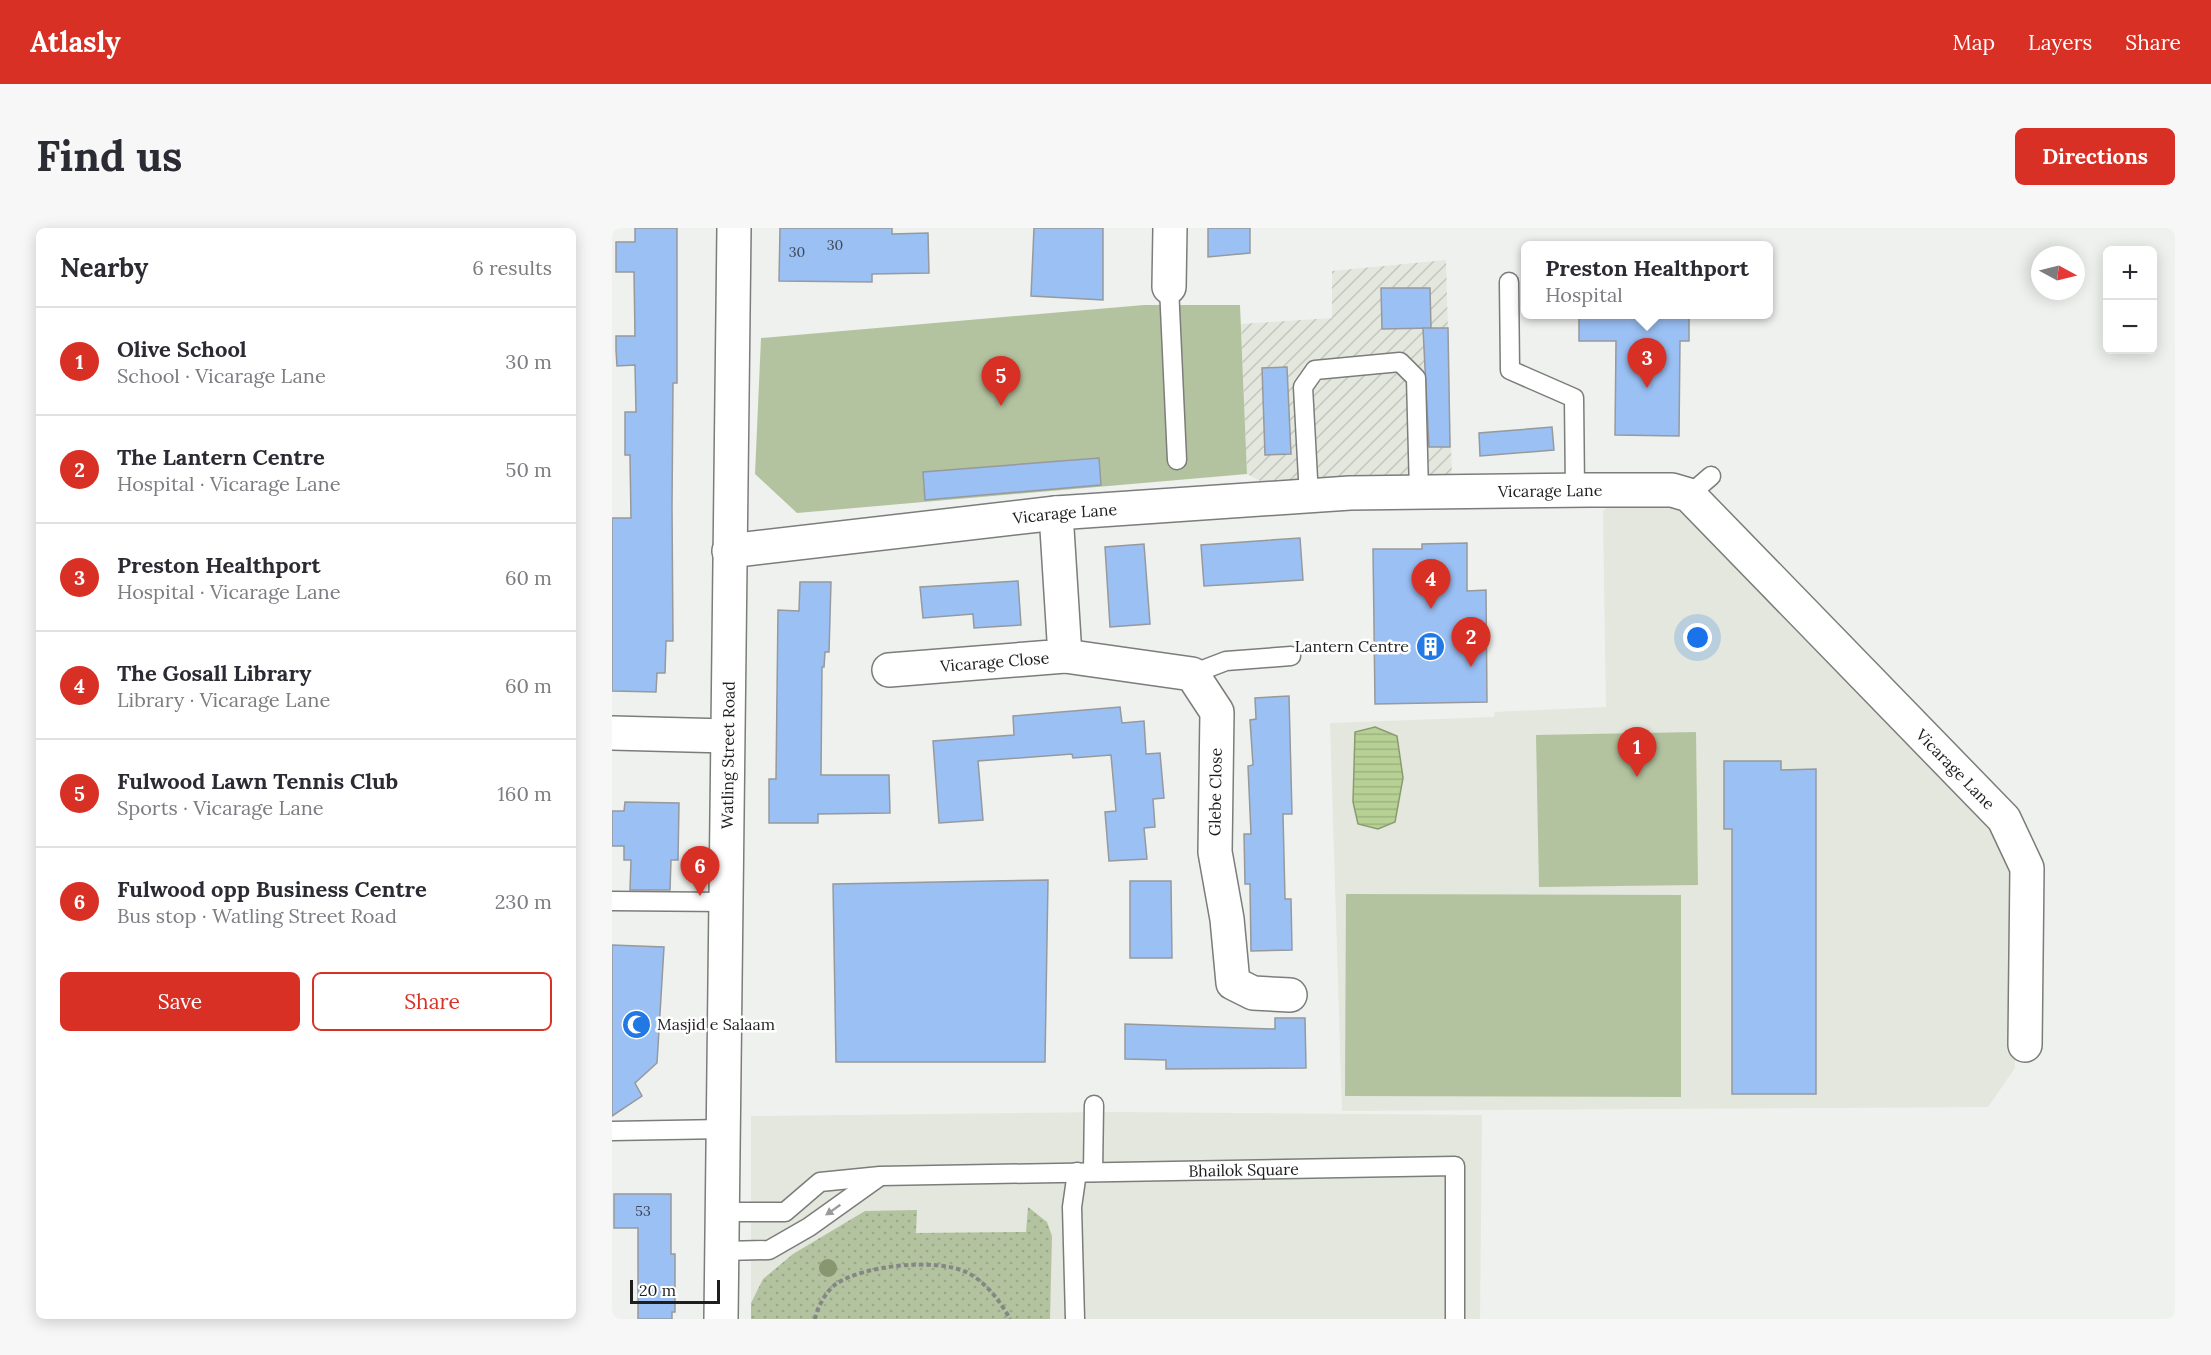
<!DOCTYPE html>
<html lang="en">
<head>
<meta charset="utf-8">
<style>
  :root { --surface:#fff; --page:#f7f7f7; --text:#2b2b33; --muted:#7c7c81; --line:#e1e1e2; --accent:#d93025 }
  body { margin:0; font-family:Lora,serif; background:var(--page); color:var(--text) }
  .controls { position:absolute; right:18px; top:18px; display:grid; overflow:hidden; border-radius:9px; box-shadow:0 3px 15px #0003 }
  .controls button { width:54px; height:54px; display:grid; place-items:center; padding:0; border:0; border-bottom:2px solid var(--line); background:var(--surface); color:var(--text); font:30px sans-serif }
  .compass { position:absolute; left:1419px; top:18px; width:54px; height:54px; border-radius:50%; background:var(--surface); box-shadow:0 3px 15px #0003; rotate:97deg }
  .scale { position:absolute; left:18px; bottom:15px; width:90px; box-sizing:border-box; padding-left:6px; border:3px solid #1d1e1d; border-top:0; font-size:16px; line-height:21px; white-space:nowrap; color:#1d1e1d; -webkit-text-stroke:4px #fff; paint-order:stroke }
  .you { position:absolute; left:1086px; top:410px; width:21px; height:21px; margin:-15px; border:4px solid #fff; border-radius:50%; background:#1a73e8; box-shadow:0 0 0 9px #1a73e833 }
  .badge { display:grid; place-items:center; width:39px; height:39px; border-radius:50%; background:var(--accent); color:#fff; font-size:20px; font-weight:700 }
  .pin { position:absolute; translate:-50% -50px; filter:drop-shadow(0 2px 3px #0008) }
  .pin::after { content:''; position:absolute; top:32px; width:21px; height:18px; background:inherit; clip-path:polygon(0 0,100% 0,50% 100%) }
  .popup { position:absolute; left:909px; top:13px; width:252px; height:78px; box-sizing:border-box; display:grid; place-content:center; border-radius:9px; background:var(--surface); filter:drop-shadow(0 2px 4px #0005); font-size:20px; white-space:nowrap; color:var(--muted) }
  .popup b { font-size:22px; color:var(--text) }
  .popup::after { content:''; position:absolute; left:50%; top:100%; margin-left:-12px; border:12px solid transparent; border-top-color:var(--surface) }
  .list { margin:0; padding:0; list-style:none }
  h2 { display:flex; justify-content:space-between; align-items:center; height:78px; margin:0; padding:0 24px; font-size:26px }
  h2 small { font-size:20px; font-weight:400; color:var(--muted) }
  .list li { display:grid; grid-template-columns:39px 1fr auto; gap:18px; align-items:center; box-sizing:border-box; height:108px; padding:0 24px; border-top:2px solid var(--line) }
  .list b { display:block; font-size:22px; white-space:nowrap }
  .list p { margin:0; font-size:20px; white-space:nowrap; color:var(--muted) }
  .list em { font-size:20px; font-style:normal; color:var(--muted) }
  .actions { display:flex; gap:12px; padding:18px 24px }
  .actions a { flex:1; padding:14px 0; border:2px solid var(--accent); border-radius:9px; text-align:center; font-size:21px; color:var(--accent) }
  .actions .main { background:var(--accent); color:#fff }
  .map { position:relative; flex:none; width:1563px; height:1091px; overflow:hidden; border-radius:9px }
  header { display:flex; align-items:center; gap:36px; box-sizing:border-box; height:84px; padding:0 30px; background:var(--accent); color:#fff }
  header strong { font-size:28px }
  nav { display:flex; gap:33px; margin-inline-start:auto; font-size:21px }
  .intro { display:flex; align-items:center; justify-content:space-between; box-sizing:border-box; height:144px; padding:0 36px }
  h1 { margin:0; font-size:42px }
  .button { padding:15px 27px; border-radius:9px; background:var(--accent); color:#fff; font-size:21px; font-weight:700 }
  main { display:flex; gap:36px; padding:0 36px }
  aside { flex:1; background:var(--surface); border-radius:9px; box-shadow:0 3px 15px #0003 }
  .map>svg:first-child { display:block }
</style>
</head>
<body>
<header>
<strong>Atlasly</strong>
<nav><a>Map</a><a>Layers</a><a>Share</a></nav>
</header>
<div class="intro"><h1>Find us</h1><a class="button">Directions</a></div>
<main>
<aside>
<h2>Nearby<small>6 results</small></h2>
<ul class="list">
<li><span class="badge">1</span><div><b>Olive School</b><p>School · Vicarage Lane</p></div><em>30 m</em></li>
<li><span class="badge">2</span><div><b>The Lantern Centre</b><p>Hospital · Vicarage Lane</p></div><em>50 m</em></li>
<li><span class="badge">3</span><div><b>Preston Healthport</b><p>Hospital · Vicarage Lane</p></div><em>60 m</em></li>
<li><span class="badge">4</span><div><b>The Gosall Library</b><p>Library · Vicarage Lane</p></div><em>60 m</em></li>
<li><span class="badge">5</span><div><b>Fulwood Lawn Tennis Club</b><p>Sports · Vicarage Lane</p></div><em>160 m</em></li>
<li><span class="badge">6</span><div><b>Fulwood opp Business Centre</b><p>Bus stop · Watling Street Road</p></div><em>230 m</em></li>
</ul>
<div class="actions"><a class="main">Save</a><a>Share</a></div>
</aside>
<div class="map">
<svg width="1563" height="1091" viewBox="0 0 1563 1091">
  <defs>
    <pattern id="industrial-furrows" width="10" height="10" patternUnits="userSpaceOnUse" patternTransform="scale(1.5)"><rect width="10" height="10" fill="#e3e7dd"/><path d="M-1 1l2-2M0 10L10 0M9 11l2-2" fill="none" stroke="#c2c6bd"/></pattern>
    <pattern id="grass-dots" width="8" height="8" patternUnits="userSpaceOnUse" patternTransform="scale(1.5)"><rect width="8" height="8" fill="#b3c39f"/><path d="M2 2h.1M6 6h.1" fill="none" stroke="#9aa788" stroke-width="1.8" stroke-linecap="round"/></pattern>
    <pattern id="water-rules" width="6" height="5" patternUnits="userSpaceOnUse" patternTransform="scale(1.5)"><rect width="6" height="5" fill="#b7d195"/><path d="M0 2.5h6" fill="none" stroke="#9db380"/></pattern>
  </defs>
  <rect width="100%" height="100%" fill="#eff1ee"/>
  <g fill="#e3e7dd">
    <polygon points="1001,274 1060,278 1073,283 1273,487 1378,603 1397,637 1403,840 1376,879 730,883 718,495 882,489 883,484 994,479 991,283"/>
    <polygon points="501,884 870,887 868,1091 139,1091 139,888"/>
  </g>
  <polygon fill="url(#industrial-furrows)" points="834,32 840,253 652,255 635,246 629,96 720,90 720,43"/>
  <polygon fill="url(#grass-dots)" points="416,979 435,994 440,1008 438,1091 139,1091 139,1075 151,1051 181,1026 253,983 305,982 304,1005 414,1004"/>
  <g fill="#b3c39f">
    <polygon points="532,77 628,77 635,246 185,285 143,246 149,110"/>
    <polygon points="1084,504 1086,657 927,659 924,507"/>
    <polygon points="734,666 1069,667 1069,869 733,868"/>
  </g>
  <polygon fill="url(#water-rules)" stroke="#899b71" stroke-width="1.5" points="763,499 785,508 791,550 783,594 766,601 746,596 741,574 743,504"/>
  <g fill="#9ac0f4" stroke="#97999c" stroke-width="1.5">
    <polygon points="23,0 65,0 65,155 61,155 60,279 61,413 54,413 53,445 45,445 44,464 0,463 0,290 19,290 18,227 13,227 13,184 24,184 23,137 5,138 4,122 4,108 23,108 22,44 4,44 4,14 23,14"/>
    <polygon points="168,0 280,0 280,6 316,5 317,45 260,46 260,54 167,53"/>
    <polygon points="422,0 491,0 491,72 419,68"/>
    <polygon points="596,0 638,0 638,25 596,29"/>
    <polygon points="769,60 818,60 819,100 770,101"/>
    <polygon points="967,87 1077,87 1077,113 1068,113 1067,208 1003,207 1004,113 967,113"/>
    <polygon points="811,100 836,100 838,219 817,219"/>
    <polygon points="675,139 679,226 653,227 650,140"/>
    <polygon points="940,199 942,222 868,228 867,205"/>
    <polygon points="487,230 489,257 313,272 311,244"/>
    <polygon points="688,310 691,352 592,358 589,317"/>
    <polygon points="855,315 855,363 874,362 875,474 763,476 761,321 810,321 810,316"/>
    <polygon points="532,316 538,396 498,399 493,319"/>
    <polygon points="406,353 409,397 362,400 361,386 311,390 308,359"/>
    <polygon points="188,354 219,354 217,424 213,424 212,439 210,439 209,547 277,547 278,585 206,586 206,595 157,595 157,551 164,551 166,382 187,383"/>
    <polygon points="677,468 680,586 671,586 673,671 679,671 680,722 639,723 638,656 633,656 632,606 639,606 636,538 641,537 638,492 644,491 643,470"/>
    <polygon points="508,479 510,495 532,493 534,526 548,525 552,570 541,571 543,599 532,600 535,631 497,633 493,584 504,583 499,527 461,530 460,526 366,533 371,592 327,595 321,513 402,507 401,488"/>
    <polygon points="1112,533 1169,533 1169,542 1204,541 1204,866 1120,866 1120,601 1112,601"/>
    <polygon points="13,574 67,575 66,632 59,632 58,662 18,662 19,632 12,632 12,618 0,618 0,583 12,583"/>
    <polygon points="436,652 433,834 224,834 221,656"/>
    <polygon points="518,653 559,653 560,730 518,730"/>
    <polygon points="0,717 52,719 45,835 23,855 30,868 0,888"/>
    <polygon points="663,790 693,790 694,840 554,841 554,832 513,831 513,796 663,801"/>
    <polygon points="2,966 59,966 59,1026 63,1026 63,1084 60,1084 60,1091 26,1091 26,1000 2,1000"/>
  </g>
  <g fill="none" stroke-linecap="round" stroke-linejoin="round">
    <defs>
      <g id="service">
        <polyline points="897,54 898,142 962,170 963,262"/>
        <polyline points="557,59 565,232"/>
        <polyline points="1077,267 1099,248"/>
        <polyline points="697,269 691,159 703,142 788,134 804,150 807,264"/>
        <polyline points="580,446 614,433 679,428"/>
        <polyline points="0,673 114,674"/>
        <polyline points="0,903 112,901"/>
        <polyline points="481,944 482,877"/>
        <path id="s1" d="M112 984H173L208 954 268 948 843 938V1091"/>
        <polyline points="111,1023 157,1022 197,999 267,949"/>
        <polyline points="463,1091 460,979 465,944"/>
      </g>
      <g id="minor">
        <polyline points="557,59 558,0"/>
        <path id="s2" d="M117 323 444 285 738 265 977 262H1060L1077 267 1392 591 1415 640 1413 817"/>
        <polyline points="453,428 580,446 605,484 603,624 615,691 621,755 641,765 678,767"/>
        <path id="s3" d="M277 442 453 428 444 285"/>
        <polyline points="0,505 115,508"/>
      </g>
      <g id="secondary">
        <path id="s4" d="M109 1091 122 0"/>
      </g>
    </defs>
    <use href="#service" stroke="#7b7d7a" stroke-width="21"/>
    <use href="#minor" stroke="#7b7d7a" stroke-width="36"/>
    <use href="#secondary" stroke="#7b7d7a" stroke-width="36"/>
    <path stroke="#858785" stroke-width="4" stroke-dasharray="4.5 3" stroke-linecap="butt" d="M203 1091C205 1080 214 1063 224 1056 252 1037 324 1030 354 1044 372 1052 389 1074 398 1091"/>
    <use href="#service" stroke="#fff" stroke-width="18"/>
    <use href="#minor" stroke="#fff" stroke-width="33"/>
    <use href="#secondary" stroke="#fff" stroke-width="33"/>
  </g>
  <circle fill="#899771" cx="216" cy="1040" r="9"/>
  <defs><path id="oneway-solid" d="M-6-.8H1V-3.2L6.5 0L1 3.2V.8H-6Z" transform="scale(1.5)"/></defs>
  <use fill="#999a99" href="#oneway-solid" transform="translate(221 982) rotate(145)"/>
  <defs>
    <symbol id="building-disc" viewBox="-11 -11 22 22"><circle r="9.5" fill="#2379e3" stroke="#fff"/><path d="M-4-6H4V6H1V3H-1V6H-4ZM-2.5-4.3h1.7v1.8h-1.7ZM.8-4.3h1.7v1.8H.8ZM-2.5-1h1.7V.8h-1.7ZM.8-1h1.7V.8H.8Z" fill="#fff"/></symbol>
    <symbol id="mosque-disc" viewBox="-11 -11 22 22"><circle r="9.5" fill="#2379e3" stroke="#fff"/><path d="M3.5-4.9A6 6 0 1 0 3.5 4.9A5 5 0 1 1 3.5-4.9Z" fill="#fff"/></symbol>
  </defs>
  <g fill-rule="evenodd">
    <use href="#building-disc" x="802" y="402" width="33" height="33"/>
    <use href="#mosque-disc" x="8" y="780" width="33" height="33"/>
  </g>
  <g text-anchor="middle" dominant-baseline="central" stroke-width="5" stroke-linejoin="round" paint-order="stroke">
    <g font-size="14" fill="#3c4653">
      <text x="223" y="17">30</text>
      <text x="185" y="24">30</text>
      <text x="31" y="983">53</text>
    </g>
    <g font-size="16" fill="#1d1e1d" stroke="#fff">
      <text stroke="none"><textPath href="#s2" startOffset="824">Vicarage Lane</textPath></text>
      <text stroke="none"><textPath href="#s2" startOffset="338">Vicarage Lane</textPath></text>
      <text stroke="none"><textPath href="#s3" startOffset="106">Vicarage Close</textPath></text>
      <text stroke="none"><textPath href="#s4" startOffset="564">Watling Street Road</textPath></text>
      <text stroke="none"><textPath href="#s2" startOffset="1346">Vicarage Lane</textPath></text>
      <text transform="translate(603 564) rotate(-89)">Glebe Close</text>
      <text stroke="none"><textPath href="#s1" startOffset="531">Bhailok Square</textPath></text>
    </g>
    <g font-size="16" fill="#1d1e1d" stroke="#fff" text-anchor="end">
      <text x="797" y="418">Lantern Centre</text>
      <text x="45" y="796" text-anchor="start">Masjid e Salaam</text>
    </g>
  </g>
</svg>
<div class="controls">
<button>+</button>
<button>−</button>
</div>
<svg class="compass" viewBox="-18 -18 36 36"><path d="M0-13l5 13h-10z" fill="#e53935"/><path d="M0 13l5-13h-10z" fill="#7c7c81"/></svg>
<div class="scale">20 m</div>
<div class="you"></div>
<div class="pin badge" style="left:1025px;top:549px">1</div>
<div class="pin badge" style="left:859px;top:439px">2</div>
<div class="pin badge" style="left:1035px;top:160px">3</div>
<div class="popup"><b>Preston Healthport</b>Hospital</div>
<div class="pin badge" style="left:819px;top:381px">4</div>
<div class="pin badge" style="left:389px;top:178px">5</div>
<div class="pin badge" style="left:88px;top:668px">6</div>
</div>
</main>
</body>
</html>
